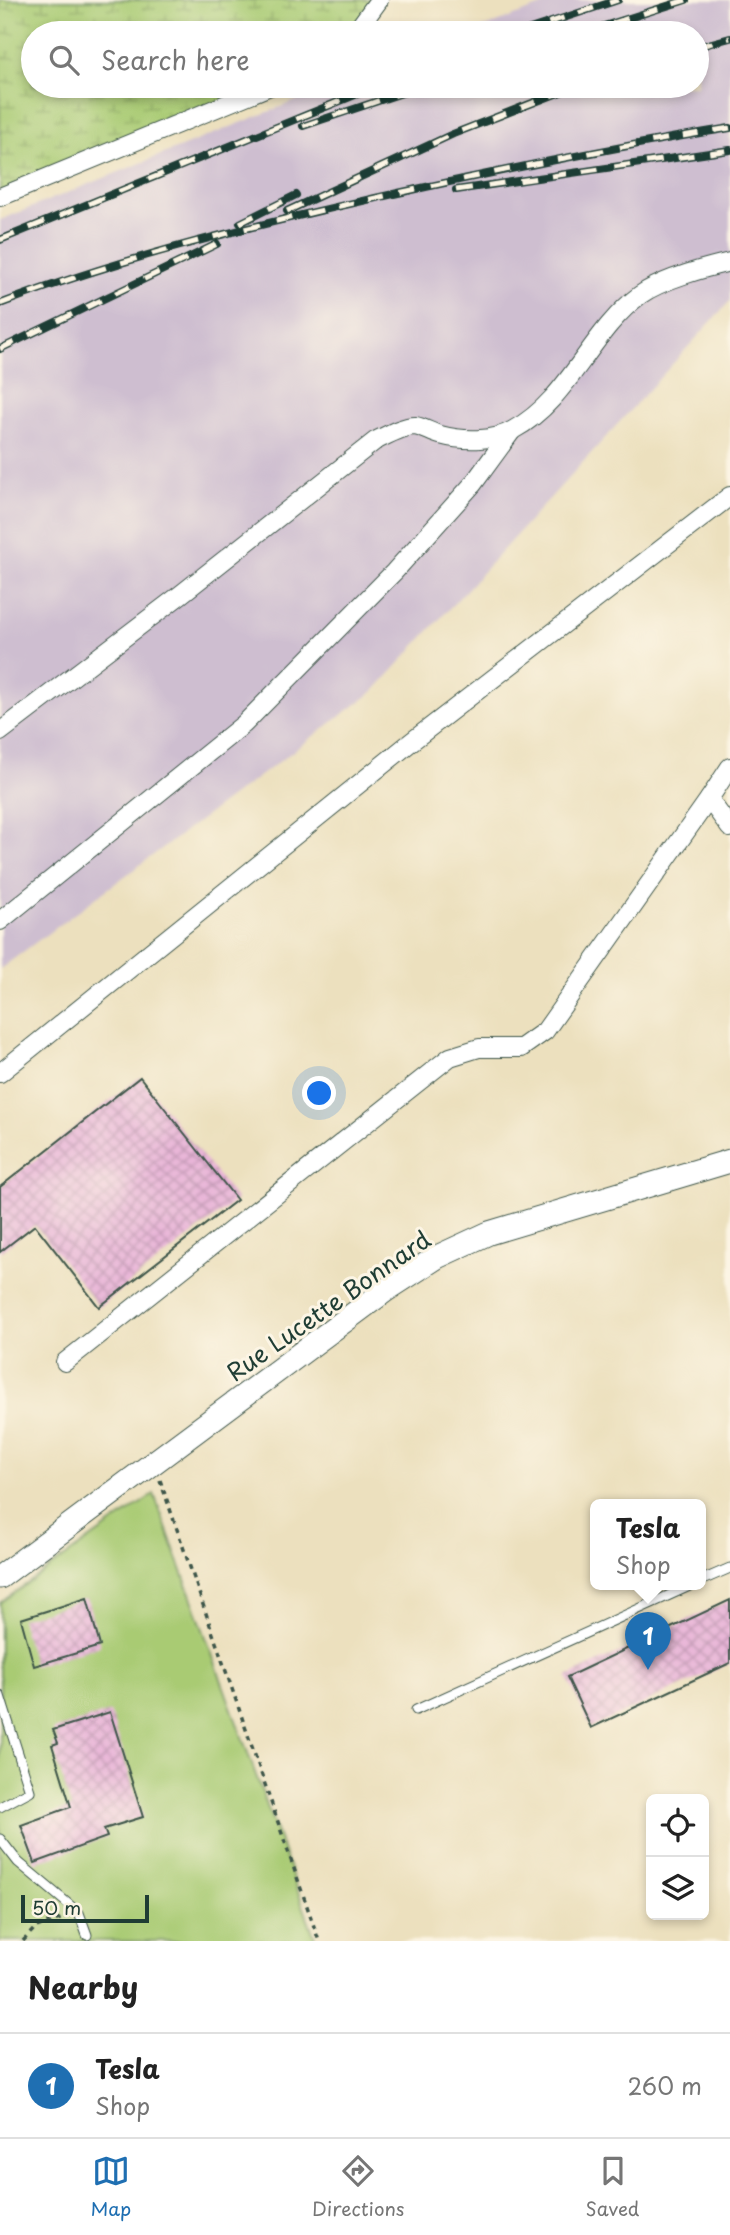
<!DOCTYPE html>
<html lang="en">
<head>
<meta charset="utf-8">
<style>
  :root { --surface:#fff; --page:#f6f6f6; --text:#222; --muted:#767676; --line:#e0e0e0; --accent:#1f6fb2 }
  body { margin:0; font-family:"Playpen Sans",sans-serif; background:var(--page); color:var(--text) }
  .controls { position:absolute; right:21px; bottom:21px; display:grid; overflow:hidden; border-radius:10px; box-shadow:0 4px 10px #0003 }
  .controls button { width:63px; height:63px; display:grid; place-items:center; padding:0; border:0; border-bottom:2px solid var(--line); background:var(--surface); color:var(--text); font:35px sans-serif }
  .scale { position:absolute; left:21px; bottom:18px; width:128px; box-sizing:border-box; padding-left:7px; border:4px solid #1f3d34; border-top:0; font-size:19px; line-height:24px; white-space:nowrap; color:#1f3d34; -webkit-text-stroke:5px #fcf5e5; paint-order:stroke }
  .you { position:absolute; left:320px; top:1094px; width:24px; height:24px; margin:-18px; border:5px solid #fff; border-radius:50%; background:#1a73e8; box-shadow:0 0 0 10px #1a73e833 }
  .badge { display:grid; place-items:center; width:46px; height:46px; border-radius:50%; background:var(--accent); color:#fff; font-size:23px; font-weight:700 }
  .pin { position:absolute; translate:-50% -58px; filter:drop-shadow(0 2px 4px #0008) }
  .pin::after { content:''; position:absolute; top:37px; width:24px; height:21px; background:inherit; clip-path:polygon(0 0,100% 0,50% 100%) }
  .popup { position:absolute; left:590px; top:1499px; width:116px; height:91px; box-sizing:border-box; display:grid; place-content:center; border-radius:10px; background:var(--surface); filter:drop-shadow(0 2px 5px #0005); font-size:23px; white-space:nowrap; color:var(--muted) }
  .popup b { font-size:26px; color:var(--text) }
  .popup::after { content:''; position:absolute; left:50%; top:100%; margin-left:-14px; border:14px solid transparent; border-top-color:var(--surface) }
  .list { margin:0; padding:0; list-style:none }
  h2 { display:flex; justify-content:space-between; align-items:center; height:91px; margin:0; padding:0 28px; font-size:30px }
  h2 small { font-size:23px; font-weight:400; color:var(--muted) }
  .list li { display:grid; grid-template-columns:46px 1fr auto; gap:21px; align-items:center; box-sizing:border-box; height:105px; padding:0 28px; border-top:2px solid var(--line) }
  .list b { display:block; font-size:26px; white-space:nowrap }
  .list p { margin:0; font-size:23px; white-space:nowrap; color:var(--muted) }
  .list em { font-size:23px; font-style:normal; color:var(--muted) }
  .icon { flex:none; width:38px; height:38px; fill:none; stroke:currentColor; stroke-width:2; stroke-linecap:round; stroke-linejoin:round }
  .map { position:relative; flex:none; width:730px; height:1941px; overflow:hidden }
  .search { position:absolute; background:var(--surface); box-shadow:0 4px 10px #0003; left:21px; right:21px; top:21px; height:77px; display:flex; align-items:center; gap:18px; box-sizing:border-box; padding:0 24px; border-radius:38px; color:var(--muted); font-size:26px }
  .sheet { height:196px; background:var(--surface) }
  nav { display:flex; justify-content:space-around; align-items:center; box-sizing:border-box; height:98px; border-top:2px solid var(--line); background:var(--surface); font-size:19px; color:var(--muted) }
  nav a { display:grid; justify-items:center; gap:4px }
  nav .on { color:var(--accent) }
  .map>svg:first-child { display:block }
</style>
</head>
<body>
<div class="map">
<svg width="730" height="1941" viewBox="0 0 730 1941">
  <defs>
    <pattern id="wetland-marsh" width="20" height="14" patternUnits="userSpaceOnUse" patternTransform="scale(1.75)"><rect width="20" height="14" fill="#a9cb73"/><path d="M1 5h8M5 5V1M11 12h8M15 12V8" fill="none" stroke="#89a65f"/></pattern>
    <pattern id="building-cross-hatch" width="8" height="8" patternUnits="userSpaceOnUse" patternTransform="scale(1.75)"><rect width="8" height="8" fill="#e7b0d7"/><path d="M0 0l8 8M0 8l8-8" fill="none" stroke="#bb90af"/></pattern>
  </defs>
  <rect width="100%" height="100%" fill="#fcf5e5"/>
  <filter id="ink" filterUnits="userSpaceOnUse"><feTurbulence type="fractalNoise" baseFrequency=".0143" numOctaves="2"/><feDisplacementMap in="SourceGraphic" scale="14" xChannelSelector="R" yChannelSelector="G"/><feConvolveMatrix kernelMatrix="1 2 1 2 8 2 1 2 1" color-interpolation-filters="sRGB"/></filter>
  <filter id="wash" filterUnits="userSpaceOnUse"><feTurbulence type="fractalNoise" baseFrequency=".00686" numOctaves="4" result="noise"/><feDisplacementMap in="SourceGraphic" scale="28" xChannelSelector="R" yChannelSelector="G"/><feGaussianBlur stdDeviation="1.57" result="paint"/><feColorMatrix in="noise" values="0 0 0 0 0 0 0 0 0 0 0 0 0 0 0 0 0 1.4 0 .05"/><feComposite in="paint" operator="in"/></filter>
  <g filter="url(#wash)">
    <rect width="100%" height="100%" fill="#ece0be"/>
    <polygon fill="#cebed0" points="557,0 730,0 730,301 374,691 0,969 0,220 332,86 697,86 697,33 469,33"/>
    <polygon fill="url(#wetland-marsh)" stroke="#648454" stroke-width="2" points="0,0 379,0 355,33 33,33 33,86 270,86 0,197"/>
    <polygon fill="#a9cb73" stroke="#648454" stroke-width="2" points="154,1494 316,1941 0,1941 0,1603"/>
    <g id="blocks">
      <g fill="url(#building-cross-hatch)">
        <polygon points="140,1077 237,1200 99,1307 35,1225 0,1252 0,1187"/>
        <polygon points="87,1598 100,1646 34,1666 21,1619"/>
        <polygon points="730,1600 730,1663 591,1728 567,1677"/>
        <polygon points="110,1712 143,1817 104,1829 107,1837 35,1863 21,1825 71,1807 52,1745 58,1743 53,1730"/>
      </g>
    </g>
  </g>
  <g filter="url(#ink)">
    <use href="#blocks" fill-opacity="0" stroke="#3e5549" stroke-width="2"/>
    <g fill="none" stroke-linecap="round" stroke-linejoin="round">
      <defs>
        <g id="service">
          <polyline points="700,1581 730,1568"/>
          <polyline points="0,1696 30,1791 0,1807"/>
          <polyline points="416,1710 694,1584"/>
          <polyline points="0,1839 18,1862 79,1913 87,1935"/>
        </g>
        <g id="minor">
          <polyline points="355,33 379,0"/>
          <polyline points="0,197 270,86"/>
          <path d="M0 732 180 595 375 441C386 436 402 426 415 426 423 427 432 433 440 435 462 441 493 442 513 430 569 400 590 332 640 295 661 280 704 268 730 262"/>
          <polyline points="709,799 730,828"/>
          <polyline points="0,921 244,724 394,572 473,484 511,432"/>
          <polyline points="0,1073 411,742 730,496"/>
          <polyline points="65,1362 450,1057 479,1048 521,1048 545,1031 709,799 730,767"/>
        </g>
        <polyline id="tertiary" points="0,1577 386,1290 437,1257 489,1233 730,1161"/>
      </defs>
      <use href="#service" stroke="#3e5549" stroke-width="11"/>
      <use href="#minor" stroke="#3e5549" stroke-width="20"/>
      <use href="#tertiary" stroke="#3e5549" stroke-width="25"/>
      <g stroke="#3e5549" stroke-width="3.5" stroke-dasharray="5 5" stroke-linecap="butt">
        <polyline points="160,1480 319,1941"/>
        <polyline points="23,1941 36,1927 66,1917"/>
      </g>
      <use href="#service" stroke="#fff" stroke-width="9"/>
      <use href="#minor" stroke="#fff" stroke-width="18"/>
      <use href="#tertiary" stroke="#fff" stroke-width="23"/>
      <defs>
        <g id="rail">
          <polyline points="518,33 618,0"/>
          <polyline points="582,33 686,0"/>
          <polyline points="697,47 730,38"/>
          <polyline points="303,126 423,86"/>
          <polyline points="456,190 730,150"/>
          <polyline points="287,211 453,134 576,86"/>
          <polyline points="240,223 296,195"/>
          <polyline points="0,240 377,86"/>
          <path d="M0 304C129 255 263 223 398 193 508 169 619 146 730 128"/>
          <polyline points="0,349 217,244"/>
        </g>
      </defs>
      <use href="#rail" stroke="#1f3d34" stroke-width="8"/>
      <use href="#rail" stroke="#fcf5e5" stroke-width="5" stroke-dasharray="16" stroke-linecap="butt"/>
    </g>
  </g>
  <g text-anchor="middle" dominant-baseline="central" stroke-width="6" stroke-linejoin="round" paint-order="stroke">
    <g font-size="24" fill="#1f3d34" stroke="#fcf5e5">
      <text transform="translate(328 1305) rotate(-35)">Rue Lucette Bonnard</text>
    </g>
  </g>
</svg>
<div class="controls">
<button><svg class="icon" aria-label="locate" viewBox="0 0 24 24"><circle cx="12" cy="12" r="6"/><path d="M12 2v4M12 18v4M2 12h4M18 12h4"/></svg></button>
<button><svg class="icon" aria-label="layers" viewBox="0 0 24 24"><path d="M12 4l9 5-9 5-9-5zM3 14l9 5 9-5"/></svg></button>
</div>
<div class="scale">50 m</div>
<div class="you"></div>
<div class="pin badge" style="left:648px;top:1670px">1</div>
<div class="popup"><b>Tesla</b>Shop</div>
<div class="search"><svg class="icon" aria-label="search" viewBox="0 0 24 24"><circle cx="10" cy="10" r="6"/><path d="M15 15l6 6"/></svg>Search here</div>
</div>
<section class="sheet">
<h2>Nearby<small></small></h2>
<ul class="list">
<li><span class="badge">1</span><div><b>Tesla</b><p>Shop</p></div><em>260 m</em></li>
</ul>
</section>
<nav>
<a class="on"><svg class="icon" aria-label="map" viewBox="0 0 24 24"><path d="M3 6l6-2 6 2 6-2v14l-6 2-6-2-6 2zM9 4v14M15 6v14"/></svg>Map</a>
<a><svg class="icon" aria-label="directions" viewBox="0 0 24 24"><path d="M12 3l9 9-9 9-9-9zM9 14v-3h6M13 9l2 2-2 2"/></svg>Directions</a>
<a><svg class="icon" aria-label="saved" viewBox="0 0 24 24"><path d="M7 4h10v16l-5-4-5 4z"/></svg>Saved</a>
</nav>
</body>
</html>
